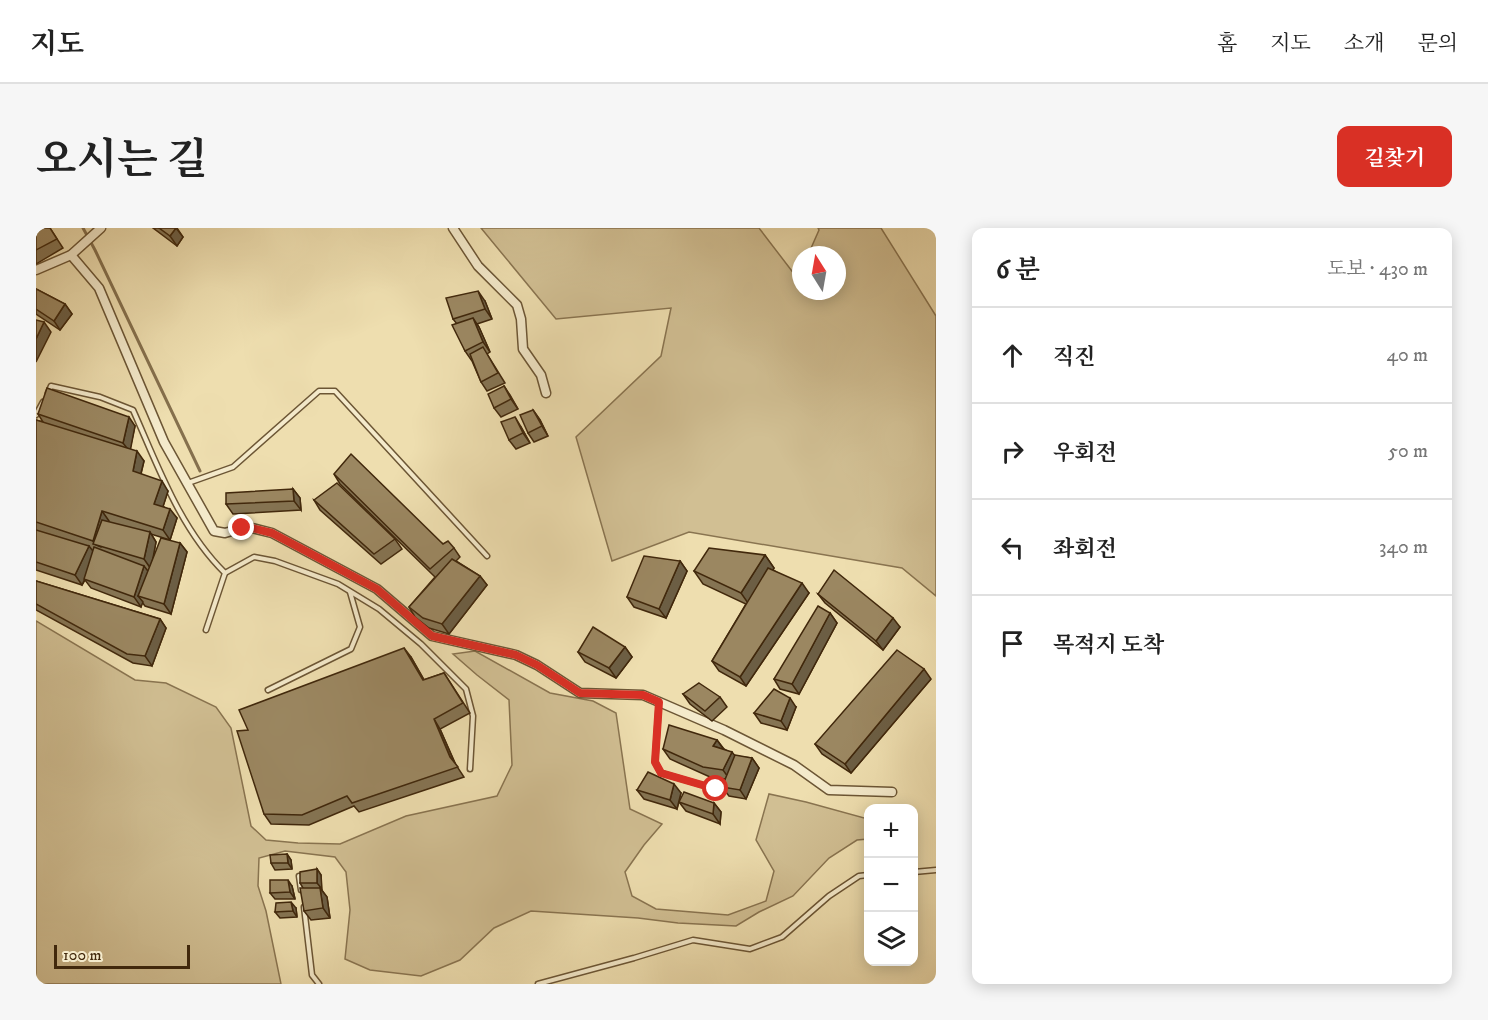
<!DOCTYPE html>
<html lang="ko">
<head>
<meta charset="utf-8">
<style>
  :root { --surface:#fff; --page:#f6f6f6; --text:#222; --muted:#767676; --line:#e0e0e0; --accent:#d93025 }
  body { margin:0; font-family:"IM FELL DW Pica","Noto Serif KR",serif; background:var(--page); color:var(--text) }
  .controls { position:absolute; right:18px; bottom:18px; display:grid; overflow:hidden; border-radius:12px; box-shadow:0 3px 15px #0003 }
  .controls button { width:54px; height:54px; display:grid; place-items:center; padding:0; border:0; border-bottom:2px solid var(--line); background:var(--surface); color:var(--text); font:30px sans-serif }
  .compass { position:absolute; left:756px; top:18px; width:54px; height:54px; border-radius:50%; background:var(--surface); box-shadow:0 3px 15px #0003; rotate:349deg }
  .scale { position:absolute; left:18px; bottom:15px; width:136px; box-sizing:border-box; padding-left:6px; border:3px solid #41280c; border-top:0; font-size:16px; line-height:21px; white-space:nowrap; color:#41280c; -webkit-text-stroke:4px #f4eacb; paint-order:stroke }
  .stop { position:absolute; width:18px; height:18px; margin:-14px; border:4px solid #d93025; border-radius:50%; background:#fff }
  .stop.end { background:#d93025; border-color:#fff; box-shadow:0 2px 6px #0008 }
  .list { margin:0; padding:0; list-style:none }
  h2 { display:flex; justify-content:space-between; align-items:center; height:78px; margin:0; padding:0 24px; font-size:26px }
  h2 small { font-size:20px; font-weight:400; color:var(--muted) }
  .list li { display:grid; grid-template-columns:39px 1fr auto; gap:18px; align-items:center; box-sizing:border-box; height:96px; padding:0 24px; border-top:2px solid var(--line) }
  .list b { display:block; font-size:22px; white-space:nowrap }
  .list em { font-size:20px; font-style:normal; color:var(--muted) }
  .icon { flex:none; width:33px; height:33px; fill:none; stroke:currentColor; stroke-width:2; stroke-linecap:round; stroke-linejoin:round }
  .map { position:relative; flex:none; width:900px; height:756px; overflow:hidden; border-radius:12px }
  header { display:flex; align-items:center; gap:36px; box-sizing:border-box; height:84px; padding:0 30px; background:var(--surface); border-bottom:2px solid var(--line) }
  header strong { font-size:28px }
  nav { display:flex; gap:33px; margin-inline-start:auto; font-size:21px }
  .intro { display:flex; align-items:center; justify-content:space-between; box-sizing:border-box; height:144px; padding:0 36px }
  h1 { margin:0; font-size:42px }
  .button { padding:15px 27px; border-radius:12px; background:var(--accent); color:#fff; font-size:21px; font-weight:700 }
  main { display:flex; gap:36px; padding:0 36px }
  aside { flex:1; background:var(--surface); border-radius:12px; box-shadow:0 3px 15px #0003 }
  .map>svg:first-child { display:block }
</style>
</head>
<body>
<header>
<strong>지도</strong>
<nav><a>홈</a><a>지도</a><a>소개</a><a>문의</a></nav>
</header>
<div class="intro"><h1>오시는 길</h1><a class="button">길찾기</a></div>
<main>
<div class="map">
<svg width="900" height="756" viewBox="0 0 900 756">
  <rect width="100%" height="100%" fill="#eedeaf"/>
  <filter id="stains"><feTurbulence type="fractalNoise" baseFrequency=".00333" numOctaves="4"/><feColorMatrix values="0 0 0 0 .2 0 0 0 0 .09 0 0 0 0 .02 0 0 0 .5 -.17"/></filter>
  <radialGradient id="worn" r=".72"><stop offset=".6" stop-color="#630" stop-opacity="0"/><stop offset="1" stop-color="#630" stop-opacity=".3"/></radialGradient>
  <g fill="#d1bf93" stroke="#897450" stroke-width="1.5">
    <polygon points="445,0 723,0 762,51 765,44 765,63 801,63 801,27 772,27 783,2 782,0 845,0 900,88 900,368 866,340 653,304 576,333 540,209 625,128 635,80 520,91"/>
    <polygon points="0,393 99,452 130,455 180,479 195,500 215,598 230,612 262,615 304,616 370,588 461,568 476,537 473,472 441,447 417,426 439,423 514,465 557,473 580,485 594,581 626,596 608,617 589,644 596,668 620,681 692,687 730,673 738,643 720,612 733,566 770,574 832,591 832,611 821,612 793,630 757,668 723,684 700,698 642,695 602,690 495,683 458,700 424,732 385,748 334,742 309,731 314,682 310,644 299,629 249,623 223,630 222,658 230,683 245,756 0,756"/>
  </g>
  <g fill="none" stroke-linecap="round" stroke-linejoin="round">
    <polyline stroke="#85704d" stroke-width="3" points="47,0 59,22 164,243"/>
    <defs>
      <g id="service">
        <path d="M12 165 15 158 64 169 97 182C122 238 144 301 189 345L170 402"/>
        <polyline points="0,187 7,174"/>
        <polyline points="152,255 197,239 283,163 299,163 451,328"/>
        <polyline points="189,345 218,329 239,333 302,356 343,381 385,416 430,461 437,488 434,541"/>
        <polyline points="232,462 315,421 324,399 314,364"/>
        <polyline points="623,474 619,534 625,545 680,561"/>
        <polyline points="878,644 900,642"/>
        <polyline points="263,648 265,662"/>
        <polyline points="268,679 276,747 283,756"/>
        <polyline points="502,756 598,730 657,712 714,721 746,709 793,668 823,648 832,647"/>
      </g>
      <g id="minor">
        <polyline points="417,0 442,38 481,77 485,91 487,121 505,147 510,165"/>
        <polyline points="35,27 63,60 128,214 178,303 189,305 206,300 216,300 236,305 341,361 396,408 480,427 501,437 544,465 607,467 688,502 758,537 793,562 856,564"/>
        <polyline points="0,42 35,27 65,0"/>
      </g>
    </defs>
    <use href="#service" stroke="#6c5635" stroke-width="7"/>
    <use href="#minor" stroke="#6c5635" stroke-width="11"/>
    <use href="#service" stroke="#f4eacb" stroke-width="4"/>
    <use href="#minor" stroke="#f4eacb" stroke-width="8"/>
  </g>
  <g fill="#857453" stroke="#41280c" stroke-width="1.5">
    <polygon points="0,0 14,0 27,20 0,36"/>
    <polygon points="117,0 141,0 147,9 141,18"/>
    <polygon points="0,61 29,76 36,86 24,102 0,86"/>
    <polygon points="449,73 456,91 441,96 443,99 454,124 451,126 469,155 451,163 445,154 436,133 429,123 421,96 417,91"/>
    <polygon points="468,158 482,181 465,189 458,180"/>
    <polygon points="497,182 504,192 512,208 498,214 492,205"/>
    <polygon points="2,186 99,198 94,221 108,233 105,246 132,263 127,278 141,290 134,312 115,306 120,314 117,329 144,315 151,324 135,386 109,378 106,374 105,379 55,360 49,352 46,357 0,342 0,192 7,194"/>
    <polygon points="485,199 494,215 480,221 473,212"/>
    <polygon points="298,246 407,316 418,320 424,329 420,333 444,348 451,357 413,406 393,400 379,389 373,379 399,349 304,256"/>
    <polygon points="257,261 264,270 265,282 197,286 190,276"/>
    <polygon points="278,272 359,311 366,321 345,336 284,282"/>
    <polygon points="729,327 738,340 737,342 773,365 710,458 683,443 676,433 710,376 667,356 658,343"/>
    <polygon points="644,333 651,343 630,390 598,379 591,369"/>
    <polygon points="0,353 124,391 130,400 116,438 97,435 0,382"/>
    <polygon points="782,366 864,399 847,422 789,375"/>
    <polygon points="794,385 801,395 763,466 744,461 738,451"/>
    <polygon points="589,419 596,429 580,450 549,434 542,424"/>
    <polygon points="375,429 388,452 408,445 434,485 404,501 420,537 428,549 323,584 318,578 273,597 235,596 228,586 212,502"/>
    <polygon points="895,451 815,545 786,526 779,516"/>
    <polygon points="647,466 684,469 691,479 676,493 654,476"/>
    <polygon points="760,479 751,502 725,495 718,485"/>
    <polygon points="681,512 688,521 699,528 716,530 723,540 710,571 693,568 686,559 690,551 674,549 634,531 627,521"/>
    <polygon points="601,562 645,565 641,581 608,571"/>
    <polygon points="643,574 678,575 685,584 684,596 650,583"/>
    <polygon points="251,626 255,632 256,641 239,642 235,635"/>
    <polygon points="281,641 285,647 285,661 291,669 294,690 275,692 268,683 267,660 264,655"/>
    <polygon points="256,658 259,671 239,671 234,665"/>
    <polygon points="260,680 261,689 244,690 239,684"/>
  </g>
  <g fill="#6c5e44" stroke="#41280c" stroke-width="1.5">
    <polygon points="140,0 147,9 141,18 134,8"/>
    <polygon points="442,63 449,73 456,91 449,81"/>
    <polygon points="29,76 36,86 24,102 18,93"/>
    <polygon points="437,90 443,99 454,124 447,114"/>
    <polygon points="8,94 15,104 0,134 0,111"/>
    <polygon points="468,158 474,167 482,181 475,171"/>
    <polygon points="497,182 504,192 512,208 506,198"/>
    <polygon points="93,189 99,198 94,224 87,215"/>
    <polygon points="479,189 485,199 494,215 487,205"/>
    <polygon points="101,223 108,233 103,253 97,243"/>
    <polygon points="126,253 132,263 125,285 118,276"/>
    <polygon points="257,261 264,270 265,282 258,273"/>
    <polygon points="134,281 141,290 134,312 127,302"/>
    <polygon points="66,283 73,293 65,319 60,317 57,313"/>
    <polygon points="114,304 120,314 115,341 108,331"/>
    <polygon points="144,315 151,324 135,386 128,376"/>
    <polygon points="53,318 60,327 46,357 39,347"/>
    <polygon points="729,327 738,340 714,378 705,365"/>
    <polygon points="644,333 651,343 630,390 623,381"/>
    <polygon points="108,338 115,347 102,368 107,374 105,379 98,369"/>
    <polygon points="444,348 451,357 413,406 406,396"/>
    <polygon points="766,355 773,365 710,458 704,449"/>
    <polygon points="794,385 801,395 763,466 756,456"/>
    <polygon points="857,390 864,399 847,422 840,413"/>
    <polygon points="124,391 130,400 116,438 109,428"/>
    <polygon points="589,419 596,429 580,450 573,440"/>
    <polygon points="368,420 375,429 394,462 387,452"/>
    <polygon points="888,441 895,451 815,545 809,536"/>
    <polygon points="754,470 760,479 751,502 745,493"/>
    <polygon points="398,491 404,501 420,538 414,529"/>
    <polygon points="681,512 688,522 677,518"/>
    <polygon points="696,524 703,533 694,552 687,542"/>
    <polygon points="716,530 723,540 710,571 704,562"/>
    <polygon points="638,556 645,565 641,581 634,572"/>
    <polygon points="678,575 685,584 684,596 677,586"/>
    <polygon points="251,626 255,632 256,641 252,635"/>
    <polygon points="281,641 285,647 286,661 281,655"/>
    <polygon points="252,652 256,658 259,671 254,664"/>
    <polygon points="284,660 291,669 294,690 287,680"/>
    <polygon points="255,674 260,680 261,689 257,683"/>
  </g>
  <g fill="#9b8761" stroke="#41280c" stroke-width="1.5">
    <polygon points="0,0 14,0 21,11 0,22"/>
    <polygon points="123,0 140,0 134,8"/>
    <polygon points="0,61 29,76 18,93 0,81"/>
    <polygon points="442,63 449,81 417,91 410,70"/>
    <polygon points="437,90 447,114 429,123 416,97"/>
    <polygon points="0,92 8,94 0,111"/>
    <polygon points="447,119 462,145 445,154 434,126"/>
    <polygon points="468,158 475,171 458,180 452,166"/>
    <polygon points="11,160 93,189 87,215 2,186"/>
    <polygon points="497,182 506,198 492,205 484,187"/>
    <polygon points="479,189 487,205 473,212 465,194"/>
    <polygon points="0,192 101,223 97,243 126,253 118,276 134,281 127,302 66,283 57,313 0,294"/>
    <polygon points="315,226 407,316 412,313 418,320 394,341 298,246"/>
    <polygon points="301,255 359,311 338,326 278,272"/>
    <polygon points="257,261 258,273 190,276 190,265"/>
    <polygon points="66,292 114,304 108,331 57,316"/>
    <polygon points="0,302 53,318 39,347 0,334"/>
    <polygon points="125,310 144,315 128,376 102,368"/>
    <polygon points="58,319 108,338 98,369 48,351"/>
    <polygon points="673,320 729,327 705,365 658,343"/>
    <polygon points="608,328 644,333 623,381 591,369"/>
    <polygon points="416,331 444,348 406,396 387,390 373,379"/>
    <polygon points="732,340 766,355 704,449 676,433"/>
    <polygon points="798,342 857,390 840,413 782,366"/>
    <polygon points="0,353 124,391 109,428 91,426 0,376"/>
    <polygon points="782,378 794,385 756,456 738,451"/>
    <polygon points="557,399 589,419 573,440 542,424"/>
    <polygon points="368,420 387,452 408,445 427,475 398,491 414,529 422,539 316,575 311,568 266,587 228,586 201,503 212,502 203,482"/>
    <polygon points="861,422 888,441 809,536 779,516"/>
    <polygon points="663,455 684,469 669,483 647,466"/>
    <polygon points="738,461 754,470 745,493 718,485"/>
    <polygon points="633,497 681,512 677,518 696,524 687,542 667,539 627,521"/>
    <polygon points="699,527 716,530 704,562 686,559"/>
    <polygon points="612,544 638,556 634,572 601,562"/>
    <polygon points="648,564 678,575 677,586 643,574"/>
    <polygon points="251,626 252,635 235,635 234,627"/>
    <polygon points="281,641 281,655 264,655 264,644"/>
    <polygon points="234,652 252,652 254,664 234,665"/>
    <polygon points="264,660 284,660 287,680 268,683"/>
    <polygon points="255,674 257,683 239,684 240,675"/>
  </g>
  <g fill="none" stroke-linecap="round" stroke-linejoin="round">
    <polyline stroke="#d93025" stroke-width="8" points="206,300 216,300 236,305 341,361 396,408 480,427 501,437 544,465 607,467 623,474 619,534 625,545 680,561"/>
  </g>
  <rect width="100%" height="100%" filter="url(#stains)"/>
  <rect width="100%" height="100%" fill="url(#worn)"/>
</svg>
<div class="controls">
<button>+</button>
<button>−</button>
<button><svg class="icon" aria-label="layers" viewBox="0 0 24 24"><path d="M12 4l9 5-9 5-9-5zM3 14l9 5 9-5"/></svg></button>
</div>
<svg class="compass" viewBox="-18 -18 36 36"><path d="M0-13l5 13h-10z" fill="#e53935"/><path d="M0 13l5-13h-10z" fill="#767676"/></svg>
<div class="scale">100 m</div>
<div class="stop" style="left:680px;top:561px"></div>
<div class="stop end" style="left:206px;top:300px"></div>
</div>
<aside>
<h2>6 분<small>도보 · 430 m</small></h2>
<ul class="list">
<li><svg class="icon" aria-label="ahead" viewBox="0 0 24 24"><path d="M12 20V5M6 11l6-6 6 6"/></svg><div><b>직진</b></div><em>40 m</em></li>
<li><svg class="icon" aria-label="right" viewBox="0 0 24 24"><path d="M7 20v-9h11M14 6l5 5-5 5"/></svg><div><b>우회전</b></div><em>50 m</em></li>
<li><svg class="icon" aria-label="left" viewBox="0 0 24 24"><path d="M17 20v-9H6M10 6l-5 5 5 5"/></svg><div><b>좌회전</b></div><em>340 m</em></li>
<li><svg class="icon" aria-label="arrive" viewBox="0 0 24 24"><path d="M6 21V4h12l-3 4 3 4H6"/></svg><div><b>목적지 도착</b></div></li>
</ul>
</aside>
</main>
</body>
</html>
